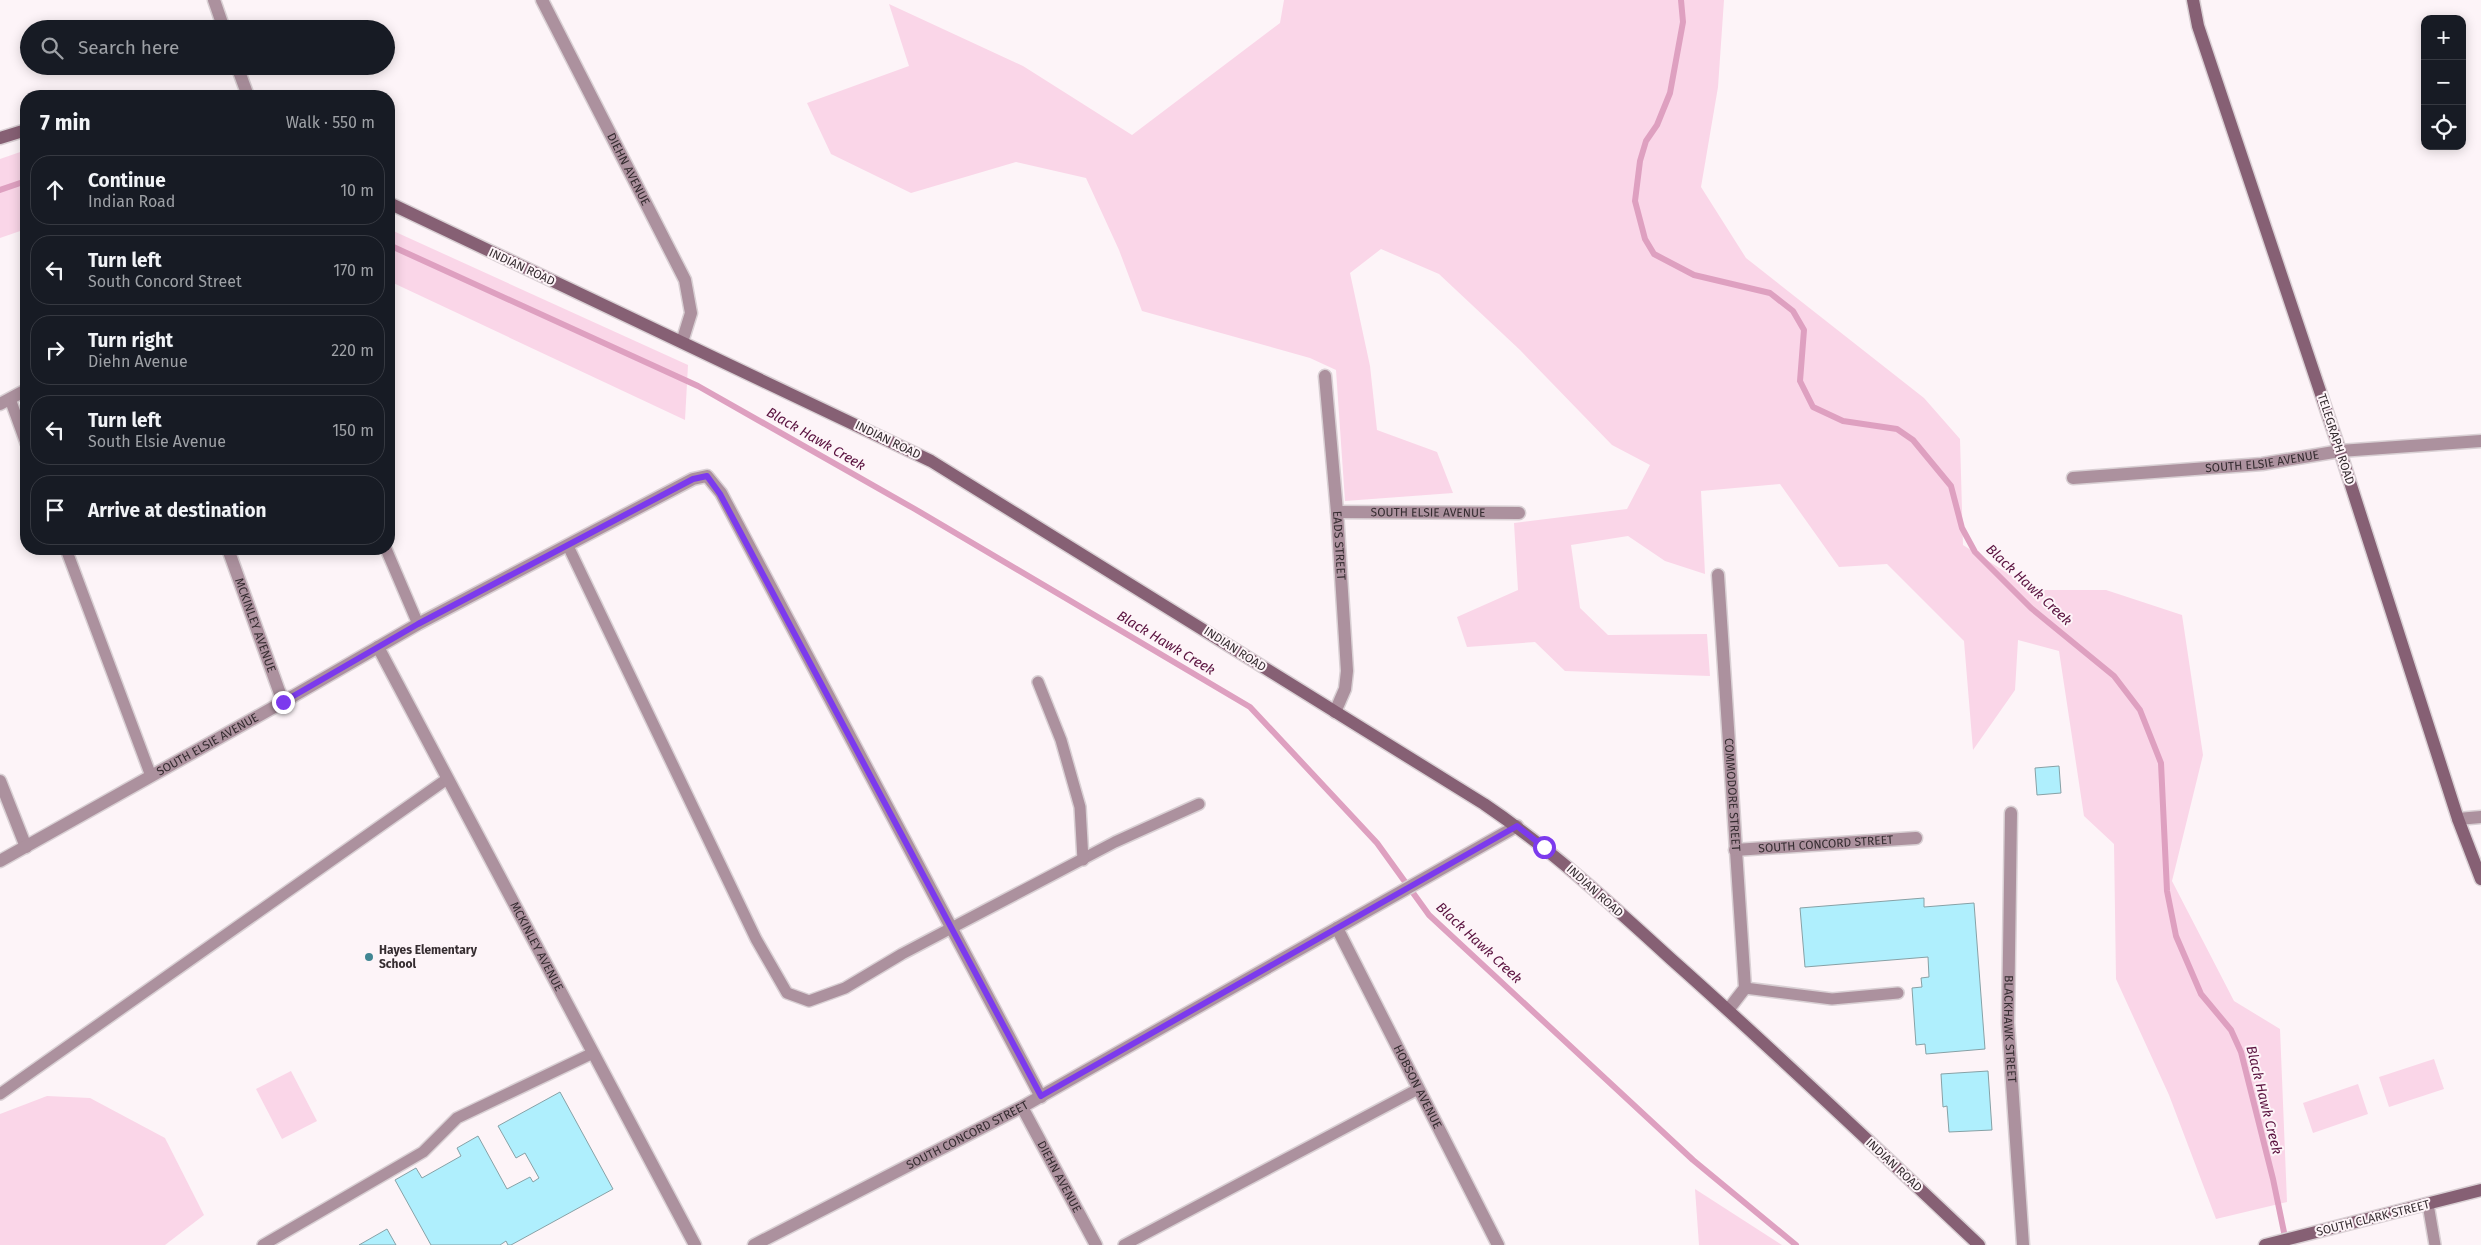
<!DOCTYPE html>
<html lang="en">
<head>
<meta charset="utf-8">
<style>
  :root { --surface:#171b24; --page:#242831; --text:#f1f3f6; --muted:#9ea1a6; --line:#363941 }
  body { margin:0; font-family:"Fira Sans",sans-serif; background:var(--page); color:var(--text) }
  .controls { position:absolute; right:15px; top:15px; display:grid; overflow:hidden; border-radius:10px; box-shadow:0 2px 12px #0003 }
  .controls button { width:45px; height:45px; display:grid; place-items:center; padding:0; border:0; border-bottom:1px solid var(--line); background:var(--surface); color:var(--text); font:25px sans-serif }
  .stop { position:absolute; width:15px; height:15px; margin:-11px; border:4px solid #7c3aed; border-radius:50%; background:#fff }
  .stop.end { background:#7c3aed; border-color:#fff; box-shadow:0 1px 5px #0008 }
  .list { margin:0; padding:0; list-style:none }
  h2 { display:flex; justify-content:space-between; align-items:center; height:65px; margin:0; padding:0 20px; font-size:21px }
  h2 small { font-size:16px; font-weight:400; color:var(--muted) }
  .list li { display:grid; grid-template-columns:32px 1fr auto; gap:15px; align-items:center; box-sizing:border-box; height:70px; margin:0 10px 10px; padding:0 10px; border:1px solid var(--line); border-radius:20px }
  .list b { display:block; font-size:19px; white-space:nowrap }
  .list p { margin:0; font-size:16px; white-space:nowrap; color:var(--muted) }
  .list em { font-size:16px; font-style:normal; color:var(--muted) }
  .icon { flex:none; width:28px; height:28px; fill:none; stroke:currentColor; stroke-width:2; stroke-linecap:round; stroke-linejoin:round }
  .map { position:relative; flex:none; width:2481px; height:1245px; overflow:hidden }
  .search { position:absolute; background:var(--surface); box-shadow:0 2px 12px #0003; left:20px; top:20px; width:375px; height:55px; display:flex; align-items:center; gap:12px; box-sizing:border-box; padding:0 18px; border-radius:28px; color:var(--muted); font-size:19px }
  .panel { position:absolute; background:var(--surface); box-shadow:0 2px 12px #0003; left:20px; top:90px; width:375px; height:465px; border-radius:20px }
  .map>svg:first-child { display:block }
</style>
</head>
<body>
<div class="map">
<svg width="2481" height="1245" viewBox="0 0 2481 1245">
  <rect width="100%" height="100%" fill="#fdf4f8"/>
  <g fill="#fad6e8">
    <polygon points="1284,0 1724,0 1718,87 1701,187 1746,258 1924,398 1960,439 1963,545 2034,590 2106,590 2182,615 2203,755 2172,881 2234,1001 2280,1029 2287,1202 2216,1219 2169,1095 2116,979 2114,844 2084,816 2059,651 2018,640 2015,690 1973,750 1964,641 1887,564 1839,567 1780,484 1701,491 1705,574 1665,561 1628,536 1571,545 1580,608 1608,635 1707,634 1710,676 1565,671 1535,642 1467,647 1457,617 1518,590 1514,523 1627,509 1650,465 1612,445 1520,350 1439,274 1381,249 1350,273 1370,366 1377,430 1437,452 1453,493 1345,501 1336,370 1310,358 1142,311 1119,250 1086,178 1016,162 911,193 831,154 807,103 909,66 889,4 1023,66 1132,135 1280,23"/>
    <polygon points="26,150 26,229 0,238 0,159"/>
    <polygon points="389,229 688,365 685,420 389,281"/>
    <polygon points="2434,1059 2444,1089 2389,1107 2379,1077"/>
    <polygon points="291,1071 317,1121 282,1139 256,1089"/>
    <polygon points="2358,1084 2368,1114 2313,1133 2303,1103"/>
    <polygon points="47,1096 90,1098 165,1138 204,1215 165,1245 0,1245 0,1114"/>
    <polygon points="1695,1189 1782,1245 1699,1245"/>
  </g>
  <g fill="none" stroke-linecap="round" stroke-linejoin="round">
    <g stroke="#dea0c0" stroke-width="6">
      <polyline points="1681,0 1683,22 1670,93 1657,125 1646,141 1640,161 1635,201 1645,239 1654,254 1694,275 1770,293 1793,311 1804,330 1800,381 1813,407 1843,421 1897,429 1913,440 1951,486 1962,528 1975,552 2031,608 2114,676 2140,710 2161,763 2167,891 2176,936 2201,994 2231,1030 2241,1052 2273,1179 2286,1242"/>
      <polyline points="0,190 26,181"/>
      <polyline points="389,245 698,386 913,508 1250,707 1377,843 1429,915 1693,1160 1796,1245"/>
    </g>
  </g>
  <g fill="#afeffd" stroke="#87a1a6">
    <polygon points="2059,766 2061,793 2037,795 2035,768"/>
    <polygon points="1924,898 1924,907 1974,903 1985,1049 1926,1054 1925,1044 1916,1045 1912,988 1922,987 1921,978 1929,977 1928,957 1805,967 1800,908"/>
    <polygon points="1988,1071 1992,1130 1949,1132 1947,1106 1943,1107 1941,1074"/>
    <polygon points="560,1092 613,1189 511,1245 508,1245 506,1241 500,1245 431,1245 395,1180 416,1168 422,1178 461,1156 457,1148 478,1136 507,1189 530,1177 533,1182 539,1178 525,1153 516,1158 498,1126"/>
    <polygon points="387,1229 396,1245 359,1245"/>
  </g>
  <g fill="none" stroke-linecap="round" stroke-linejoin="round">
    <defs>
      <g id="lane">
        <polyline points="10,399 26,443"/>
        <polyline points="568,546 756,939 787,993 809,1001 845,988 902,954 1115,842 1199,804"/>
        <polyline points="66,549 151,776"/>
        <polyline points="386,549 418,624"/>
        <polyline points="1038,682 1061,740 1080,807 1083,860"/>
        <polyline points="1745,988 1832,999 1898,993"/>
        <polyline points="0,1094 447,779"/>
        <polyline points="2428,1204 2435,1245"/>
        <polyline points="263,1245 423,1152 457,1118 593,1053"/>
        <polyline points="1124,1245 1418,1089"/>
      </g>
      <g id="street">
        <polyline points="214,0 224,29"/>
        <path id="s1" d="M542 0 685 280 691 313 682 342"/>
        <polyline points="237,66 248,96"/>
        <path id="s2" d="M1325 376 1337 512 1347 671 1345 689 1335 712"/>
        <polyline points="0,404 26,390"/>
        <path id="s3" d="M2073 478 2262 464 2340 451 2481 441"/>
        <path id="s4" d="M1337 512 1519 513"/>
        <path id="s5" d="M228 549 283 702"/>
        <path id="s6" d="M1718 575 1745 988 1728 1010"/>
        <path id="s7" d="M378 647 695 1245"/>
        <polyline points="0,781 26,847"/>
        <path id="s8" d="M2011 813 2008 1023 2023 1245"/>
        <polyline points="2458,819 2481,817"/>
        <path id="s9" d="M1735 850 1916 838"/>
        <path id="s10" d="M0 861 283 702 418 624 693 479 707 476 721 493 1041 1097"/>
        <path id="s11" d="M1337 928 1498 1245"/>
        <path id="s12" d="M1022 1107 1096 1245"/>
        <path id="s13" d="M754 1245 1022 1107 1517 826"/>
      </g>
      <g id="secondary">
        <polyline points="2193,0 2198,26 2340,451 2458,819 2481,879"/>
        <polyline points="0,138 26,130"/>
        <path d="M389 203 931 461 1484 804C1552 850 1611 904 1671 959 1776 1052 1877 1149 1979 1245"/>
        <polyline points="2265,1245 2481,1190"/>
      </g>
    </defs>
    <use href="#lane" stroke="#d9d0d4" stroke-width="14"/>
    <use href="#street" stroke="#d9d0d4" stroke-width="15"/>
    <use href="#secondary" stroke="#d9d0d4" stroke-width="15"/>
    <use href="#lane" stroke="#ac919e" stroke-width="11"/>
    <use href="#street" stroke="#ac919e" stroke-width="12"/>
    <use href="#secondary" stroke="#866074" stroke-width="12"/>
  </g>
  <g fill="none" stroke-linecap="round" stroke-linejoin="round">
    <polyline stroke="#7c3aed" stroke-width="6" points="283,702 418,624 693,479 707,476 720,494 1041,1096 1517,826 1544,847"/>
  </g>
  <circle fill="#418693" stroke="#fdf4f8" stroke-width="2" cx="369" cy="957" r="5"/>
  <g text-anchor="middle" dominant-baseline="central" stroke-width="4" stroke-linejoin="round" paint-order="stroke">
    <g font-size="12" fill="#352c30" stroke="#fdf4f8">
      <text stroke="none"><textPath href="#s1" startOffset="190">DIEHN AVENUE</textPath></text>
      <text transform="translate(522 267) rotate(25)">INDIAN ROAD</text>
      <text transform="translate(2336 439) rotate(72)">TELEGRAPH ROAD</text>
      <text transform="translate(888 440) rotate(26)">INDIAN ROAD</text>
      <text stroke="none"><textPath href="#s3" startOffset="190">SOUTH ELSIE AVENUE</textPath></text>
      <text stroke="none"><textPath href="#s4" startOffset="91">SOUTH ELSIE AVENUE</textPath></text>
      <text stroke="none"><textPath href="#s2" startOffset="170">EADS STREET</textPath></text>
      <text stroke="none"><textPath href="#s5" startOffset="81">MCKINLEY AVENUE</textPath></text>
      <text transform="translate(1235 649) rotate(33)">INDIAN ROAD</text>
      <text stroke="none"><textPath href="#s10" startOffset="238">SOUTH ELSIE AVENUE</textPath></text>
      <text stroke="none"><textPath href="#s6" startOffset="220">COMMODORE STREET</textPath></text>
      <text stroke="none"><textPath href="#s9" startOffset="91">SOUTH CONCORD STREET</textPath></text>
      <text transform="translate(1595 891) rotate(42)">INDIAN ROAD</text>
      <text stroke="none"><textPath href="#s7" startOffset="339">MCKINLEY AVENUE</textPath></text>
      <text stroke="none"><textPath href="#s8" startOffset="216">BLACKHAWK STREET</textPath></text>
      <text stroke="none"><textPath href="#s11" startOffset="178">HOBSON AVENUE</textPath></text>
      <text stroke="none"><textPath href="#s13" startOffset="240">SOUTH CONCORD STREET</textPath></text>
      <text transform="translate(1894 1165) rotate(43)">INDIAN ROAD</text>
      <text stroke="none"><textPath href="#s12" startOffset="79">DIEHN AVENUE</textPath></text>
      <text transform="translate(2373 1218) rotate(-14)">SOUTH CLARK STREET</text>
    </g>
    <g font-size="12" font-weight="bold" fill="#352c30" stroke="#fdf4f8" text-anchor="start">
      <text x="379" y="950">Hayes Elementary<tspan x="379" dy="14">School</tspan></text>
    </g>
    <g font-size="14" font-style="italic" fill="#5a123f" stroke="#fdf4f8">
      <text transform="translate(816 439) rotate(30)">Black Hawk Creek</text>
      <text transform="translate(2029 585) rotate(43)">Black Hawk Creek</text>
      <text transform="translate(1166 643) rotate(31)">Black Hawk Creek</text>
      <text transform="translate(1479 943) rotate(43)">Black Hawk Creek</text>
      <text transform="translate(2264 1100) rotate(76)">Black Hawk Creek</text>
    </g>
  </g>
</svg>
<div class="controls">
<button>+</button>
<button>−</button>
<button><svg class="icon" aria-label="locate" viewBox="0 0 24 24"><circle cx="12" cy="12" r="6"/><path d="M12 2v4M12 18v4M2 12h4M18 12h4"/></svg></button>
</div>
<div class="stop" style="left:1544px;top:847px"></div>
<div class="stop end" style="left:283px;top:702px"></div>
<div class="search"><svg class="icon" aria-label="search" viewBox="0 0 24 24"><circle cx="10" cy="10" r="6"/><path d="M15 15l6 6"/></svg>Search here</div>
<section class="panel">
<h2>7 min<small>Walk · 550 m</small></h2>
<ul class="list">
<li><svg class="icon" aria-label="ahead" viewBox="0 0 24 24"><path d="M12 20V5M6 11l6-6 6 6"/></svg><div><b>Continue</b><p>Indian Road</p></div><em>10 m</em></li>
<li><svg class="icon" aria-label="left" viewBox="0 0 24 24"><path d="M17 20v-9H6M10 6l-5 5 5 5"/></svg><div><b>Turn left</b><p>South Concord Street</p></div><em>170 m</em></li>
<li><svg class="icon" aria-label="right" viewBox="0 0 24 24"><path d="M7 20v-9h11M14 6l5 5-5 5"/></svg><div><b>Turn right</b><p>Diehn Avenue</p></div><em>220 m</em></li>
<li><svg class="icon" aria-label="left" viewBox="0 0 24 24"><path d="M17 20v-9H6M10 6l-5 5 5 5"/></svg><div><b>Turn left</b><p>South Elsie Avenue</p></div><em>150 m</em></li>
<li><svg class="icon" aria-label="arrive" viewBox="0 0 24 24"><path d="M6 21V4h12l-3 4 3 4H6"/></svg><div><b>Arrive at destination</b></div></li>
</ul>
</section>
</div>
</body>
</html>
